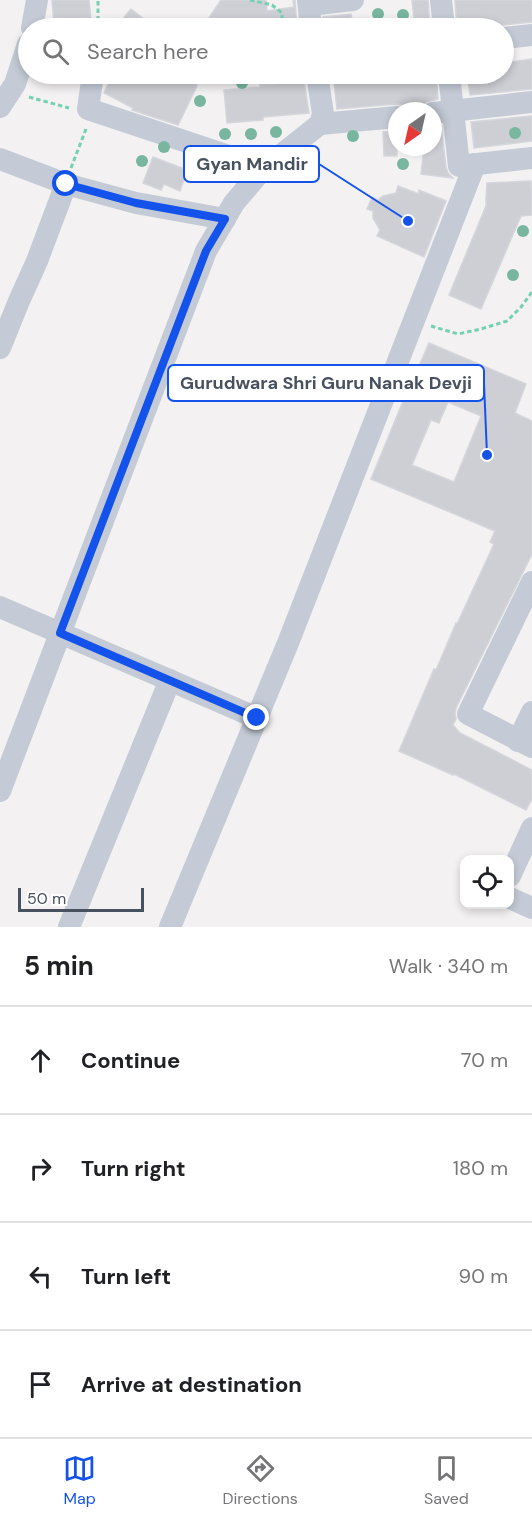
<!DOCTYPE html>
<html lang="en">
<head>
<meta charset="utf-8">
<style>
  :root { --surface:#fff; --page:#f2f2f2; --text:#202124; --muted:#757577; --line:#e0e0e0; --accent:#1353eb }
  body { margin:0; font-family:"DM Sans",sans-serif; background:var(--page); color:var(--text) }
  .controls { position:absolute; right:18px; bottom:18px; display:grid; overflow:hidden; border-radius:12px; box-shadow:0 3px 9px #0003 }
  .controls button { width:54px; height:54px; display:grid; place-items:center; padding:0; border:0; border-bottom:2px solid var(--line); background:var(--surface); color:var(--text); font:30px sans-serif }
  .compass { position:absolute; left:388px; top:102px; width:54px; height:54px; border-radius:50%; background:var(--surface); box-shadow:0 3px 9px #0003; rotate:214deg }
  .scale { position:absolute; left:18px; bottom:15px; width:126px; box-sizing:border-box; padding-left:6px; border:3px solid #48515f; border-top:0; font-size:16px; line-height:21px; white-space:nowrap; color:#48515f; -webkit-text-stroke:4px #fff; paint-order:stroke }
  .stop { position:absolute; width:18px; height:18px; margin:-14px; border:4px solid #1353eb; border-radius:50%; background:#fff }
  .stop.end { background:#1353eb; border-color:#fff; box-shadow:0 2px 6px #0008 }
  .list { margin:0; padding:0; list-style:none }
  h2 { display:flex; justify-content:space-between; align-items:center; height:78px; margin:0; padding:0 24px; font-size:26px }
  h2 small { font-size:20px; font-weight:400; color:var(--muted) }
  .list li { display:grid; grid-template-columns:39px 1fr auto; gap:18px; align-items:center; box-sizing:border-box; height:108px; padding:0 24px; border-top:2px solid var(--line) }
  .list b { display:block; font-size:22px; white-space:nowrap }
  .list em { font-size:20px; font-style:normal; color:var(--muted) }
  .icon { flex:none; width:33px; height:33px; fill:none; stroke:currentColor; stroke-width:2; stroke-linecap:round; stroke-linejoin:round }
  .map { position:relative; flex:none; width:532px; height:927px; overflow:hidden }
  .search { position:absolute; background:var(--surface); box-shadow:0 3px 9px #0003; left:18px; right:18px; top:18px; height:66px; display:flex; align-items:center; gap:15px; box-sizing:border-box; padding:0 21px; border-radius:33px; color:var(--muted); font-size:22px }
  .sheet { height:510px; background:var(--surface) }
  nav { display:flex; justify-content:space-around; align-items:center; box-sizing:border-box; height:84px; border-top:2px solid var(--line); background:var(--surface); font-size:16px; color:var(--muted) }
  nav a { display:grid; justify-items:center; gap:3px }
  nav .on { color:var(--accent) }
  .map>svg:first-child { display:block }
</style>
</head>
<body>
<div class="map">
<svg width="532" height="927" viewBox="0 0 532 927">
  <rect width="100%" height="100%" fill="#f3f1f1"/>
  <g fill="#cdcfd5" stroke="#d5d6dc" stroke-width="1.5" fill-rule="evenodd">
    <polygon points="52,0 89,0 91,20 54,24"/>
    <polygon points="221,0 266,0 267,11 294,7 293,0 295,0 297,28 202,28"/>
    <polygon points="412,0 428,0 430,28 415,28"/>
    <polygon points="455,0 532,0 532,22 503,25 492,28 457,28"/>
    <polygon points="131,9 156,28 115,28"/>
    <polygon points="351,14 353,28 324,28 323,17"/>
    <polygon points="532,59 532,89 470,95 467,74 504,74 504,63"/>
    <polygon points="106,74 199,74 196,80 197,86 178,125 132,110 133,108 104,93 108,84 105,82"/>
    <polygon points="398,74 436,74 438,99 426,102 420,110 410,111 403,105 396,104 337,109 334,82 349,81 349,78"/>
    <polygon points="304,81 309,113 263,117 263,120 227,123 224,90 260,87 260,85"/>
    <polygon points="532,116 532,141 474,148 471,122"/>
    <polygon points="433,126 441,126 446,167 448,173 453,178 421,174 424,147 433,147"/>
    <polygon points="397,131 397,156 384,156 383,132"/>
    <polygon points="153,157 187,170 180,191 164,184 161,190 143,183"/>
    <polygon points="531,181 532,215 521,216 481,309 449,295 486,206 486,199 487,183"/>
    <polygon points="398,186 419,194 419,190 446,201 424,257 377,236 380,230 373,218 373,211 367,209 372,197 378,200 383,196 396,193"/>
    <path d="M429 343 526 384 515 413 532 421V554L456 708 455 714 456 719 453 725 460 733 532 770V799L526 810 454 774 453 775 399 751 434 669 436 670 456 623 457 624 494 544 490 542 495 531 371 479 415 372 416 373ZM448 402 481 416 454 482 412 465 431 420 439 423Z"/>
  </g>
  <g fill="none" stroke-linecap="round" stroke-linejoin="round">
    <g stroke="#75d1b1" stroke-width="3" stroke-dasharray="4.5 3" stroke-linecap="butt">
      <polyline points="250,0 272,5 282,13 282,28"/>
      <polyline points="98,28 98,0"/>
      <polyline points="29,97 69,108"/>
      <polyline points="71,168 86,129"/>
      <polyline points="431,326 458,334 481,329 507,321 521,307 532,292"/>
    </g>
    <g stroke="#c4cbd6" stroke-width="22">
      <polyline points="308,0 311,28"/>
      <polyline points="441,0 444,28"/>
      <polyline points="309,5 353,0"/>
      <polyline points="32,28 37,0"/>
      <polyline points="504,38 532,35"/>
      <polyline points="93,74 88,109 265,168"/>
      <polyline points="449,74 459,166 532,158"/>
      <polyline points="0,107 15,84 28,44"/>
      <polyline points="433,113 532,102"/>
      <polyline points="320,124 397,117"/>
      <polyline points="0,159 66,184 136,203 225,219"/>
      <polyline points="0,348 19,301 37,261 66,184"/>
      <polyline points="532,582 468,714 532,747"/>
      <polyline points="0,607 257,718"/>
      <polyline points="518,741 532,712"/>
      <polyline points="0,791 206,251 234,203 262,170 320,124 323,114 317,74"/>
      <polyline points="510,876 532,828"/>
      <polyline points="510,898 532,908"/>
      <polyline points="69,927 170,680"/>
      <polyline points="170,927 288,643 475,164"/>
    </g>
  </g>
  <g fill="#78b69f">
    <circle cx="378" cy="14" r="6"/>
    <circle cx="403" cy="15" r="6"/>
    <circle cx="242" cy="83" r="6"/>
    <circle cx="200" cy="101" r="6"/>
    <circle cx="276" cy="132" r="6"/>
    <circle cx="515" cy="133" r="6"/>
    <circle cx="225" cy="134" r="6"/>
    <circle cx="251" cy="134" r="6"/>
    <circle cx="353" cy="136" r="6"/>
    <circle cx="164" cy="147" r="6"/>
    <circle cx="142" cy="161" r="6"/>
    <circle cx="403" cy="164" r="6"/>
    <circle cx="523" cy="231" r="6"/>
    <circle cx="513" cy="275" r="6"/>
  </g>
  <g fill="none" stroke-linecap="round" stroke-linejoin="round">
    <polyline stroke="#1353eb" stroke-width="8" points="66,184 136,203 225,219 206,251 60,633 257,718"/>
  </g>
  <path fill="none" stroke="#1353eb" stroke-width="2" d="M408 221L319 164M487 455L484 383"/>
  <g fill="#1353eb" stroke="#fff" stroke-width="2">
    <circle cx="408" cy="221" r="6"/>
    <circle cx="487" cy="455" r="6"/>
  </g>
  <g fill="#fff" stroke="#1353eb" stroke-width="2">
    <rect x="184" y="146" width="135" height="36" rx="6"/>
    <rect x="168" y="365" width="316" height="36" rx="6"/>
  </g>
  <g font-size="18" text-anchor="middle" font-weight="bold" fill="#48515f">
    <text x="252" y="170">Gyan Mandir</text>
    <text x="326" y="389">Gurudwara Shri Guru Nanak Devji</text>
  </g>
</svg>
<div class="controls">
<button><svg class="icon" aria-label="locate" viewBox="0 0 24 24"><circle cx="12" cy="12" r="6"/><path d="M12 2v4M12 18v4M2 12h4M18 12h4"/></svg></button>
</div>
<svg class="compass" viewBox="-18 -18 36 36"><path d="M0-13l5 13h-10z" fill="#e53935"/><path d="M0 13l5-13h-10z" fill="#757577"/></svg>
<div class="scale">50 m</div>
<div class="stop" style="left:66px;top:184px"></div>
<div class="stop end" style="left:257px;top:718px"></div>
<div class="search"><svg class="icon" aria-label="search" viewBox="0 0 24 24"><circle cx="10" cy="10" r="6"/><path d="M15 15l6 6"/></svg>Search here</div>
</div>
<section class="sheet">
<h2>5 min<small>Walk · 340 m</small></h2>
<ul class="list">
<li><svg class="icon" aria-label="ahead" viewBox="0 0 24 24"><path d="M12 20V5M6 11l6-6 6 6"/></svg><div><b>Continue</b></div><em>70 m</em></li>
<li><svg class="icon" aria-label="right" viewBox="0 0 24 24"><path d="M7 20v-9h11M14 6l5 5-5 5"/></svg><div><b>Turn right</b></div><em>180 m</em></li>
<li><svg class="icon" aria-label="left" viewBox="0 0 24 24"><path d="M17 20v-9H6M10 6l-5 5 5 5"/></svg><div><b>Turn left</b></div><em>90 m</em></li>
<li><svg class="icon" aria-label="arrive" viewBox="0 0 24 24"><path d="M6 21V4h12l-3 4 3 4H6"/></svg><div><b>Arrive at destination</b></div></li>
</ul>
</section>
<nav>
<a class="on"><svg class="icon" aria-label="map" viewBox="0 0 24 24"><path d="M3 6l6-2 6 2 6-2v14l-6 2-6-2-6 2zM9 4v14M15 6v14"/></svg>Map</a>
<a><svg class="icon" aria-label="directions" viewBox="0 0 24 24"><path d="M12 3l9 9-9 9-9-9zM9 14v-3h6M13 9l2 2-2 2"/></svg>Directions</a>
<a><svg class="icon" aria-label="saved" viewBox="0 0 24 24"><path d="M7 4h10v16l-5-4-5 4z"/></svg>Saved</a>
</nav>
</body>
</html>
